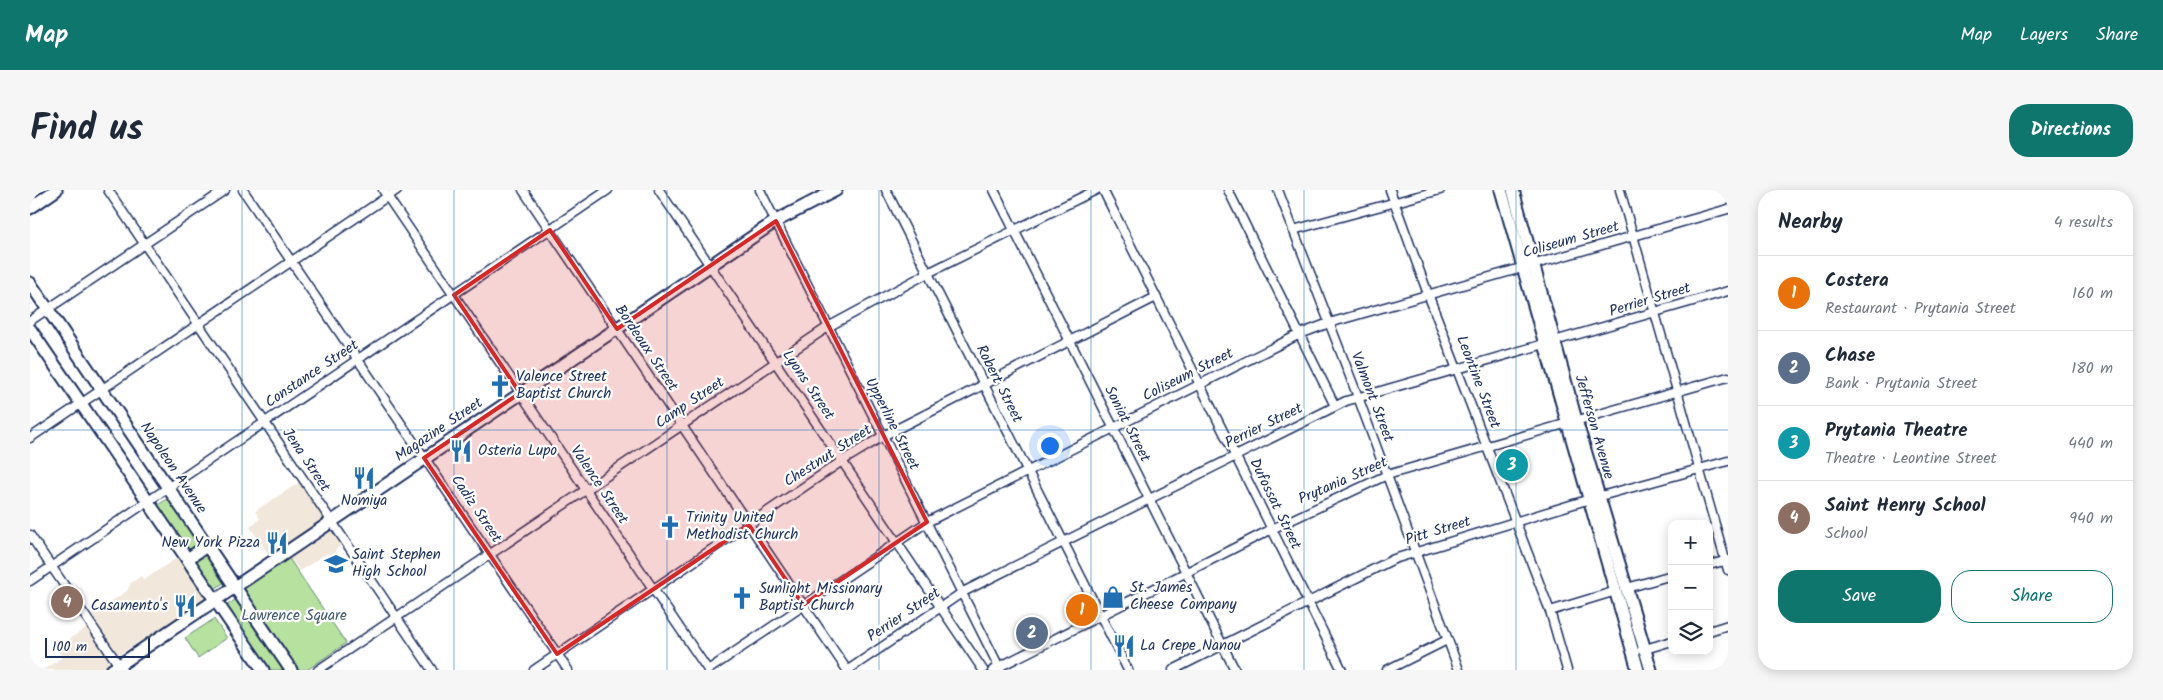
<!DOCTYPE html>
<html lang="en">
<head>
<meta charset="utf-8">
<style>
  :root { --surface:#fff; --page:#f6f6f7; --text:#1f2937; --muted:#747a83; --line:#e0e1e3; --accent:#0f766e }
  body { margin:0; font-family:Kalam,sans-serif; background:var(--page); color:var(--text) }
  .controls { position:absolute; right:15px; bottom:15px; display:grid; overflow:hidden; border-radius:10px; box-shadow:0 2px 12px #0003 }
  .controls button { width:45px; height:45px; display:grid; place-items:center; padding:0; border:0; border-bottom:1px solid var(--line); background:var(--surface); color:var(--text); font:25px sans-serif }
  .scale { position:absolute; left:15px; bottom:12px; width:105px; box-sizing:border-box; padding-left:5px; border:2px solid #1b2f5e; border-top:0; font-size:14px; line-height:18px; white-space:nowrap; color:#1b2f5e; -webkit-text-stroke:4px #fff; paint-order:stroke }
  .you { position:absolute; left:1019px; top:255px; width:18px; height:18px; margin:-12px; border:4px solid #fff; border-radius:50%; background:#1a73e8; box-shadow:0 0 0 8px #1a73e833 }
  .badge { display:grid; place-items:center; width:32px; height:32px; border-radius:50%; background:var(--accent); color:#fff; font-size:16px; font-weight:700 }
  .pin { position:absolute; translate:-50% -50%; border:2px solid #fff; box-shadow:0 1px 5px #0006 }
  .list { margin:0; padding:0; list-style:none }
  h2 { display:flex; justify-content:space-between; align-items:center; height:65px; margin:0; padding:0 20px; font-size:21px }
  h2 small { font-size:16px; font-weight:400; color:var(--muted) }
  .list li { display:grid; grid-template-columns:32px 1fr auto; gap:15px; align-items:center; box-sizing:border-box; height:75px; padding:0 20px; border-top:1px solid var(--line) }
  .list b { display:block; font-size:19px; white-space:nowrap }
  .list p { margin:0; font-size:16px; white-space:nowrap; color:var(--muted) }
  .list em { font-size:16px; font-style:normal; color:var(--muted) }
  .actions { display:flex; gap:10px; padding:15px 20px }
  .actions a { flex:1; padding:11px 0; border:1px solid var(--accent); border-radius:20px; text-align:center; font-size:18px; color:var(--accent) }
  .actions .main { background:var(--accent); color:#fff }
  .icon { flex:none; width:28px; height:28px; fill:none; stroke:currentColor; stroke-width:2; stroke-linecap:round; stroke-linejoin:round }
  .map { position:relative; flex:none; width:1698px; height:480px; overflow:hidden; border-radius:20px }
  header { display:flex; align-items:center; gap:30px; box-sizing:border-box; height:70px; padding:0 25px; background:var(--accent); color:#fff }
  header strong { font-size:24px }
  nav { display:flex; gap:28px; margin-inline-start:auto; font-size:18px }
  .intro { display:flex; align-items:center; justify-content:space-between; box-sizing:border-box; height:120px; padding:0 30px }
  h1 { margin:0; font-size:35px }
  .button { padding:12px 22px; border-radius:20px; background:var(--accent); color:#fff; font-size:18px; font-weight:700 }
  main { display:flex; gap:30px; padding:0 30px }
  aside { flex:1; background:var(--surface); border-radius:20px; box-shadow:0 2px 12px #0003 }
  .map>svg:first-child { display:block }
</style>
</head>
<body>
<header>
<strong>Map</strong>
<nav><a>Map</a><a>Layers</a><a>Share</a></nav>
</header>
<div class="intro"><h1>Find us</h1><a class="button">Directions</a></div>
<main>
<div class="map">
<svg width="1698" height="480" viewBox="0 0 1698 480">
  <rect width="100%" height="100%" fill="#fff"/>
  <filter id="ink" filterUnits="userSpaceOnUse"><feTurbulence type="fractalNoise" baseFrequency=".02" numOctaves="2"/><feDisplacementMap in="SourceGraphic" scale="10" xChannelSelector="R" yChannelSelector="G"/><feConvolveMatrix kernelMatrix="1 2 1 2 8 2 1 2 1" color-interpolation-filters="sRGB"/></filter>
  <g filter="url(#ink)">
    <g fill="#f2e7db">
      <polygon points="270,292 294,329 240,367 220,337 230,329 225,321"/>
      <polygon points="303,339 313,354 305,360 309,369 303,372 297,363 270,381 260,368 287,351 286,349"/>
      <polygon points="148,367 176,405 177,409 87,466 59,426 97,401 101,393 111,386 114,390"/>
      <polygon points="57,437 79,469 78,474 69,480 13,480 33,467 27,458"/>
    </g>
    <g fill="#b7e19e" stroke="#69887e">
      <polygon points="140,307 170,355 161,360 158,359 128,315"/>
      <polygon points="176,364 196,391 185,399 166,372"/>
      <polygon points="258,367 316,453 277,480 268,480 213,398"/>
      <polygon points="208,408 256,480 239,480 196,416"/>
      <polygon points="184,429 197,448 168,468 155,448"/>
    </g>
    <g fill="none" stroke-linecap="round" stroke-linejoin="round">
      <defs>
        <g id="street">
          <polyline points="78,0 402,480"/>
          <polyline points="213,0 538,480"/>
          <polyline points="353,0 678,480 897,332 1270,144 1299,133 1698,19"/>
          <polyline points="493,0 817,480"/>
          <polyline points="629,0 953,480"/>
          <polyline points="730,0 970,479"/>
          <polyline points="856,0 1098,480"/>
          <polyline points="964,0 1205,480"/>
          <polyline points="1073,0 1312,480"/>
          <polyline points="1198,0 1305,216"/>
          <polyline points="1248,0 1328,207 1429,480"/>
          <polyline points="1360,0 1398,104 1520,421 1537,480"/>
          <polyline points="1590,0 1698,380"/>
          <polyline points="1697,0 1698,2"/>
          <polyline points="1263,40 1410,0"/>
          <polyline points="0,131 195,0"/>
          <polyline points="0,248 367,0"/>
          <polyline points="0,345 92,480"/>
          <polyline points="1679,375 1698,370"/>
          <polyline points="0,391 578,0"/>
          <polyline points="1597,398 1642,385"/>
          <polyline points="1520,421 1586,401"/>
          <polyline points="1679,441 1698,435"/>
          <polyline points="1612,460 1642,451"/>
          <polyline points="288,480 798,137 898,83 1066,0"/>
          <polyline points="504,480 812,271 853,246 1126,107"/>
          <polyline points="818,480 933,402 1316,211 1698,101"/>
          <polyline points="963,480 1242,339 1357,285 1698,187"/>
          <polyline points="1143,480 1364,369 1560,309 1698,271"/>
          <polyline points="1357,480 1417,450"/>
        </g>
        <g id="secondary">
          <polyline points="1471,0 1608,480"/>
          <polyline points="1483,0 1546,230 1621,480"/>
          <polyline points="0,18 26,0"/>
          <polyline points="0,93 261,480"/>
          <polyline points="0,139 233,480"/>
          <polyline points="157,369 177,356"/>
          <polyline points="82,480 746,31 806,0"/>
        </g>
      </defs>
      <use href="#street" stroke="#1b2f5e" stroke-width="11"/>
      <use href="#secondary" stroke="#1b2f5e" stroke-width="15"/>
      <use href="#street" stroke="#fff" stroke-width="8"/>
      <use href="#secondary" stroke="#fff" stroke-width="11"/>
    </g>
  </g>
  <path fill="#d62828" fill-opacity="0.2" stroke="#d62828" stroke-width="4" stroke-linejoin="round" d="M746 31 897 332 773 415 719 335 527 464 394 268 490 203 424 105 520 40 587 139Z"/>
  <path fill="none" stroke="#1f6fb2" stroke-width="1" stroke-opacity="0.55" d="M212 0V480M424 0V480M637 0V480M849 0V480M1061 0V480M1274 0V480M1486 0V480M0 240H1698"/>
  <defs>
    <symbol id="church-bare" viewBox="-9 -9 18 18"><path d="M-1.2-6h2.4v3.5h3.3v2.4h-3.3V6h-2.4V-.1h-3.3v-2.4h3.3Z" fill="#1f6fb2" stroke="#fff" stroke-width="2.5" paint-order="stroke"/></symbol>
    <symbol id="restaurant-bare" viewBox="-9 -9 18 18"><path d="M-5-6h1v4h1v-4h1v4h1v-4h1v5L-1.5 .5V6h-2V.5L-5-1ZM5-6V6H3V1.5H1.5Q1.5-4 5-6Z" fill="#1f6fb2" stroke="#fff" stroke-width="2.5" paint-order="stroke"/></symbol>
    <symbol id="school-bare" viewBox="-9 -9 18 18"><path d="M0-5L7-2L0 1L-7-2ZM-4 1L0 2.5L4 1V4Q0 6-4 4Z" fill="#1f6fb2" stroke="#fff" stroke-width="2.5" paint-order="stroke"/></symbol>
    <symbol id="shop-bare" viewBox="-9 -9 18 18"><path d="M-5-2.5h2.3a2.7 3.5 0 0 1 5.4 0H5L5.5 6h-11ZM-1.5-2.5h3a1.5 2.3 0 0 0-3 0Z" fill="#1f6fb2" stroke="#fff" stroke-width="2.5" paint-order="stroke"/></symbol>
  </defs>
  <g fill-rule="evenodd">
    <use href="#church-bare" x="454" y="180" width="32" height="32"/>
    <use href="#restaurant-bare" x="415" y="245" width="32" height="32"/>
    <use href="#restaurant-bare" x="318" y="272" width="32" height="32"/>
    <use href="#church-bare" x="624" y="321" width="32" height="32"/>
    <use href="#restaurant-bare" x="231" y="337" width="32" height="32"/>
    <use href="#school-bare" x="290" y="358" width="32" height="32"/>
    <use href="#shop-bare" x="1067" y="391" width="32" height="32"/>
    <use href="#church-bare" x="696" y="392" width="32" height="32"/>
    <use href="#restaurant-bare" x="139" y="400" width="32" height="32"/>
    <use href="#restaurant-bare" x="1078" y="440" width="32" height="32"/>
  </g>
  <g text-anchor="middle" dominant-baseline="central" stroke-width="4.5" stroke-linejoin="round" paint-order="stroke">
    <g font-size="15" fill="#1b2f5e" stroke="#fff">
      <text transform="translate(1541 50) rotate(-16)">Coliseum Street</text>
      <text transform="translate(1620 110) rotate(-17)">Perrier Street</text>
      <text transform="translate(616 158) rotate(56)">Bordeaux Street</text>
      <text transform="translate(282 184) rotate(-34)">Constance Street</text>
      <text transform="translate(1158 185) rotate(-27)">Coliseum Street</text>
      <text transform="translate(1448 192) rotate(69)">Leontine Street</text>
      <text transform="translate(969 194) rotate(63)">Robert Street</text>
      <text transform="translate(778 195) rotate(56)">Lyons Street</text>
      <text transform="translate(1342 207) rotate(69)">Valmont Street</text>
      <text transform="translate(660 213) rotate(-34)">Camp Street</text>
      <text transform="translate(862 234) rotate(63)">Upperline Street</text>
      <text transform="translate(1097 234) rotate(63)">Soniat Street</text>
      <text transform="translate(1234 236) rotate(-26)">Perrier Street</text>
      <text transform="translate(1564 237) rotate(74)">Jefferson Avenue</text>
      <text transform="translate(409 240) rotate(-34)">Magazine Street</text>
      <text transform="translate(798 266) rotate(-33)">Chestnut Street</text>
      <text transform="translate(276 270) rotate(56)">Jena Street</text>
      <text transform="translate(143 278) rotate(56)">Napoleon Avenue</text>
      <text transform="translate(1313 291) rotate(-24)">Prytania Street</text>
      <text transform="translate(569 295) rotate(56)">Valence Street</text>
      <text transform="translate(1245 314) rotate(64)">Dufossat Street</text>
      <text transform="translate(446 319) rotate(56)">Cadiz Street</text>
      <text transform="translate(1408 341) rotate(-17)">Pitt Street</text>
      <text transform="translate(874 425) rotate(-34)">Perrier Street</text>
    </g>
    <g font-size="15" fill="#1b2f5e" stroke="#fff" text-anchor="start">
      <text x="486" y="187">Valence Street<tspan x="486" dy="17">Baptist Church</tspan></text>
      <text x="448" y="261">Osteria Lupo</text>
      <text x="334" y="311" text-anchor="middle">Nomiya</text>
      <text x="656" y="328">Trinity United<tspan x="656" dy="17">Methodist Church</tspan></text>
      <text x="230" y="353" text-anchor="end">New York Pizza</text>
      <text x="322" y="365">Saint Stephen<tspan x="322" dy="17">High School</tspan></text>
      <text x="1100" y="398">St. James<tspan x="1100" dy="17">Cheese Company</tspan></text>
      <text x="729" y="399">Sunlight Missionary<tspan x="729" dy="17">Baptist Church</tspan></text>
      <text x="138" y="416" text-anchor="end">Casamento's</text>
      <text x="1110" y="456">La Crepe Nanou</text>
    </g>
    <g font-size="15" fill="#425c6e" stroke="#fff">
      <text x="264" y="426">Lawrence Square</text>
    </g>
  </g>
</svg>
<div class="controls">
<button>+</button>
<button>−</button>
<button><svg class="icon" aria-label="layers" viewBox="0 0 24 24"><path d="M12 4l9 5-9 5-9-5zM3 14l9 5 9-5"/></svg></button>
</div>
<div class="scale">100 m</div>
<div class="you"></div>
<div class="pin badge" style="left:1052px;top:420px;background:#e8710a">1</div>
<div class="pin badge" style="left:1002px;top:443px;background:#5c6f8a">2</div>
<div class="pin badge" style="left:1482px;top:275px;background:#0f9aa8">3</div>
<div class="pin badge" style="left:37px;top:412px;background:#8d6e63">4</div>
</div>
<aside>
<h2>Nearby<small>4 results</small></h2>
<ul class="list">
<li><span class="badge" style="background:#e8710a">1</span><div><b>Costera</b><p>Restaurant · Prytania Street</p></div><em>160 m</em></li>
<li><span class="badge" style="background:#5c6f8a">2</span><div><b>Chase</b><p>Bank · Prytania Street</p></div><em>180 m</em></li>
<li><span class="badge" style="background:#0f9aa8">3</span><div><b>Prytania Theatre</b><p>Theatre · Leontine Street</p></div><em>440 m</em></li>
<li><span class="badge" style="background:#8d6e63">4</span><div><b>Saint Henry School</b><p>School</p></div><em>940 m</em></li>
</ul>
<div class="actions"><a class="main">Save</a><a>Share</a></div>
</aside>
</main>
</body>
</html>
